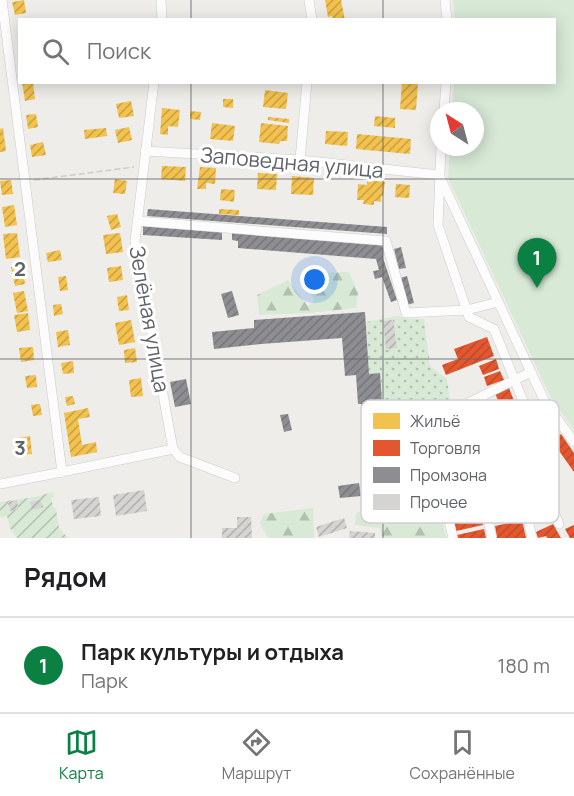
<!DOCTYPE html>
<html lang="ru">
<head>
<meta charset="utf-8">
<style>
  :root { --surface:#fff; --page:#f2f2f2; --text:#202124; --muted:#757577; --line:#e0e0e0; --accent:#0b8043 }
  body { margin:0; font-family:Manrope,sans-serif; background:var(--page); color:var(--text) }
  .compass { position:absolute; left:430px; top:102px; width:54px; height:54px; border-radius:50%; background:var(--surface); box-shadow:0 3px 15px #0003; rotate:324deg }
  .you { position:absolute; left:315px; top:280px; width:21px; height:21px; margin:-15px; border:4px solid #fff; border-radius:50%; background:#1a73e8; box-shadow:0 0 0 9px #1a73e833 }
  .badge { display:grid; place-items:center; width:39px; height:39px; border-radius:50%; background:var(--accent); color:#fff; font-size:20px; font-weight:700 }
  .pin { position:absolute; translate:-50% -50px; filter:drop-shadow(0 2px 3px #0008) }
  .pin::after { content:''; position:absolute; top:32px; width:21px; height:18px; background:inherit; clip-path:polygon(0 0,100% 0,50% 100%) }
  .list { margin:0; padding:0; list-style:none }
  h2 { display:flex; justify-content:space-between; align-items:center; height:78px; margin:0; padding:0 24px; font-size:26px }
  h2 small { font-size:20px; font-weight:400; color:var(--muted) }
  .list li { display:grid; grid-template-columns:39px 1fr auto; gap:18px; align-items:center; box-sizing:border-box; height:96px; padding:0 24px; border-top:2px solid var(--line) }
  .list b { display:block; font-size:22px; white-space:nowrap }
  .list p { margin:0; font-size:20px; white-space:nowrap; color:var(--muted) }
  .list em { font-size:20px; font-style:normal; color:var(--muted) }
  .icon { flex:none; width:33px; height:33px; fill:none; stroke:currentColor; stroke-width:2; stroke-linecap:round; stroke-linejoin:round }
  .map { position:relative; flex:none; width:574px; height:538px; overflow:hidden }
  .search { position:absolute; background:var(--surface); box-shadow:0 3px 15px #0003; left:18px; right:18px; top:18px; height:66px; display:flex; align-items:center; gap:15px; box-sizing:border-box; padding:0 21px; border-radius:0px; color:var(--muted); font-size:22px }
  .sheet { height:174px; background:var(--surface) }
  nav { display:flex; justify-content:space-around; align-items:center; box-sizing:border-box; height:84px; border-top:2px solid var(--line); background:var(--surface); font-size:16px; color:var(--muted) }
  nav a { display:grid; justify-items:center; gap:3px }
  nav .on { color:var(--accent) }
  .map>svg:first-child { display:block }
</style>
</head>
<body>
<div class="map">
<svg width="574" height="538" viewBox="0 0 574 538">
  <defs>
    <pattern id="grass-dots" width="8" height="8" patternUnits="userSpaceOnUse" patternTransform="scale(1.5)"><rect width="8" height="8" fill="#d8e9d6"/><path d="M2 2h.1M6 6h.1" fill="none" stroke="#b2c0b1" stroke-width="1.8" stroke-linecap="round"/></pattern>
    <pattern id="forest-firs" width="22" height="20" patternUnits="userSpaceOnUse" patternTransform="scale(1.5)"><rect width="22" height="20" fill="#d8e9d6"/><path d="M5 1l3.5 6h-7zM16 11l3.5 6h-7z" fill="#b2c0b1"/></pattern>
    <pattern id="garden-furrows" width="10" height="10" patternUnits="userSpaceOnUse" patternTransform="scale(1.5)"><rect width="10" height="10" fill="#d8e9d6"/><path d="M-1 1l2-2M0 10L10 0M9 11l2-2" fill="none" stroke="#b2c0b1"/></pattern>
    <pattern id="homes-hatch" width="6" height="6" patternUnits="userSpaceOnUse" patternTransform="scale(1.5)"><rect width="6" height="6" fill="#f2c14e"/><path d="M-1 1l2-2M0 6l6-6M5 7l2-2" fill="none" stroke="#c7a045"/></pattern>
    <pattern id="shops-hatch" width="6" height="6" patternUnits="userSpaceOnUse" patternTransform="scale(1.5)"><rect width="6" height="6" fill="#e4572e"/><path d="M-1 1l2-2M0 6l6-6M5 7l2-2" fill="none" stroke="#bc4b2b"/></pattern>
    <pattern id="industry-hatch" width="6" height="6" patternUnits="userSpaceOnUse" patternTransform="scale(1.5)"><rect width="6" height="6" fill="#8d8d92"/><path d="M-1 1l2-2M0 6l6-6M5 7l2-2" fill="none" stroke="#76777b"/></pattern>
    <pattern id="building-hatch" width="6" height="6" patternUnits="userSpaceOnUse" patternTransform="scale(1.5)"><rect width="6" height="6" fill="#d5d4d2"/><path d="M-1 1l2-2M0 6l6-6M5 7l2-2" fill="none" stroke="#b0afae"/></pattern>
  </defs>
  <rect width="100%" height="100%" fill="#eeede9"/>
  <polygon fill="url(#grass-dots)" points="397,316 410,319 424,319 430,366 447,379 453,422 431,429 432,470 391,479 386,403 382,403 380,373 369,374 366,322"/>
  <g fill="url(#forest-firs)">
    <polygon points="349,272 358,293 356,308 309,313 259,315 257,295 288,280 308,306 315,300 300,282 314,273"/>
    <polygon points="432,470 446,538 382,538 380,528 355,525 356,513 394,501 391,479"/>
    <polygon points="313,508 314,538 268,538 260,523 264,514"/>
  </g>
  <polygon fill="#d8e9d6" points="453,0 574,0 574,430 551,398 448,178 450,147 475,147 475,111 452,111 454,83 554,82 554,20 455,19"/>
  <polygon fill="url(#garden-furrows)" points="53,492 54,497 51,497 53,507 56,509 59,528 68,538 17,538 10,528 7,516 0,517 0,502 35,497"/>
  <g fill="url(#homes-hatch)">
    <polygon points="24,0 26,13 15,15 12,2"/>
    <polygon points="325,0 341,0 345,20 333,20 332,16 328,17"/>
    <polygon points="22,82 33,82 35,99 25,101"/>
    <polygon points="402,82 418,82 416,110 400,109"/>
    <polygon points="265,90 288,93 286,109 263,107"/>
    <polygon points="223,99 233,99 233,108 223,107"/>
    <polygon points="131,101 134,116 119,118 116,104"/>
    <polygon points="162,108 180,110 178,127 168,126 168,135 160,134"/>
    <polygon points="190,111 201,112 200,120 190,119"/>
    <polygon points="36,114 38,127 28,129 26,115"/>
    <polygon points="375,116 395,118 395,128 374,126"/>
    <polygon points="268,117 289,119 289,123 268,120"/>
    <polygon points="212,123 235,126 233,141 210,139"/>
    <polygon points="261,123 288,126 287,141 280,141 279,144 259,142"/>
    <polygon points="129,127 132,140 118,143 115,130"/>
    <polygon points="3,128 6,151 0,152 0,129"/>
    <polygon points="106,128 107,136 85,139 84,130"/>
    <polygon points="326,131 348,132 347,146 325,144"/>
    <polygon points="357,134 411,139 410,154 356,149"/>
    <polygon points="43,142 46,155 32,157 30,145"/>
    <polygon points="162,166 186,167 185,181 161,179"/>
    <polygon points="200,167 216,168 215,184 206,183 206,189 197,189"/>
    <polygon points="258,173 277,174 276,190 257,189"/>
    <polygon points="292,176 314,178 313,195 291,194"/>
    <polygon points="115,179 127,181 125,194 113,193"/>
    <polygon points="11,180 13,194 2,195 0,181"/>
    <polygon points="367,180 385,182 383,196 381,196 381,202 374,201 374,205 363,204 364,200 357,200 358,184 367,185"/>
    <polygon points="396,184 410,185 409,198 395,197"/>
    <polygon points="221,189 235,190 234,202 220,200"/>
    <polygon points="14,205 17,225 5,227 2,207"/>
    <polygon points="219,209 239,210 239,215 219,214"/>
    <polygon points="117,214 121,227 111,230 107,216"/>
    <polygon points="17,233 20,257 6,259 3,234"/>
    <polygon points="120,233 123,252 106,254 103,235"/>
    <polygon points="60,250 62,260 48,262 46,253"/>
    <polygon points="22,265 25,284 15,286 11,267"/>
    <polygon points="121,266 123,280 109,282 107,268"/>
    <polygon points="66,276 68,290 60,291 58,277"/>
    <polygon points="24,291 28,311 17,313 13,293"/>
    <polygon points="127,295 129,310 119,311 117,297"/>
    <polygon points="61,304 63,314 54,316 53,305"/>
    <polygon points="28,313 30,330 17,332 14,315"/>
    <polygon points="131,320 135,342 119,345 115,323"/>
    <polygon points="68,330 70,345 58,347 56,332"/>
    <polygon points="33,347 34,360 21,362 19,348"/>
    <polygon points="135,348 137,362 125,363 124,350"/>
    <polygon points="73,361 74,373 63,374 61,363"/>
    <polygon points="36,375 37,387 27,388 25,376"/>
    <polygon points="141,378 143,396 131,397 129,380"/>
    <polygon points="73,396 75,404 67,406 65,397"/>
    <polygon points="40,404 42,415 33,416 31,405"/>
    <polygon points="88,408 90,417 78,419 82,445 96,442 97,452 71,457 64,413"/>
    <polygon points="30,436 32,454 22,455 19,438"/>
  </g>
  <g fill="url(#shops-hatch)">
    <polygon points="487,337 494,356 446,375 442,365 458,359 454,349"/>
    <polygon points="496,359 499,369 483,375 479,366"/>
    <polygon points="500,371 504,380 487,386 484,377"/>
    <polygon points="509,388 516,406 502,411 495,393"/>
    <polygon points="561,434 574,453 574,472 552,441"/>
    <polygon points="475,491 483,525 456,531 454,520 464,518 463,511 451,513 448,497"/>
    <polygon points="522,520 526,538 497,538 495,526"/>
    <polygon points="553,524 561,538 547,538 546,536 538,538 536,532"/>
    <polygon points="574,525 574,538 570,538 565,529"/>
    <polygon points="484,529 486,538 457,538 457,535"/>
  </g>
  <g fill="url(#industry-hatch)">
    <polygon points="148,209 387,227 387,234 147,216"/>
    <polygon points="143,226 222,232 222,240 143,235"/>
    <polygon points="232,232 384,242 383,258 397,300 391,302 382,277 375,279 373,271 379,270 376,259 238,248 238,241 232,240"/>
    <polygon points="401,247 406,268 399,269 394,249"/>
    <polygon points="407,276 414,303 407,305 400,278"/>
    <polygon points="232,291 239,315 228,318 221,294"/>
    <polygon points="365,312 369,374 380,373 382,403 386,402 390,463 365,465 361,404 358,404 356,375 345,376 342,338 261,344 214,349 212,332 254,328 254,320"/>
    <polygon points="186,379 191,404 175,407 170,382"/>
    <polygon points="288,414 292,430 284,432 280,415"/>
    <polygon points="359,483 361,496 340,498 338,486"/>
  </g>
  <g fill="url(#building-hatch)">
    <polygon points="393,320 397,348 386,349 383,321"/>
    <polygon points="144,490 147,511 116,516 113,495"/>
    <polygon points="99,497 101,516 74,519 71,500"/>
    <polygon points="17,500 18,509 10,511 8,502"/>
    <polygon points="41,500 43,507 32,510 30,502"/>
    <polygon points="237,517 251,517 252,538 222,538 222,528 237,528"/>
    <polygon points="344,518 347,528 319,537 316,527"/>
    <polygon points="350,531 375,533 375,538 349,538"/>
  </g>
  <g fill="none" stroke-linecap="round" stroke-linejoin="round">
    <defs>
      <g id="minor">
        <polyline points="2,0 62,472"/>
        <polyline points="161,0 162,20"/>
        <polyline points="309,0 312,20"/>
        <polyline points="445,0 447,20"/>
        <polyline points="154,82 135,241 173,449 180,457 235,478"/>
        <polyline points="444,111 446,82"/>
        <polyline points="441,147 438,225 469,317 494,329 527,411"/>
        <polyline points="145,151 300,160 439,175"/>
        <polyline points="300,160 307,82"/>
        <polyline points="439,175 545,402 574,442"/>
        <polyline points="137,221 386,241 406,313 467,310 498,302"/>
        <polyline points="468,403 531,372"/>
        <polyline points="515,418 545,402"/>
        <polyline points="0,484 62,472 173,449"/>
        <polyline points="453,538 443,494 481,486 471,444 509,436"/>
        <polyline points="492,538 481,486 538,474"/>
        <polyline points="532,538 509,436 515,418 559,524"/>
      </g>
    </defs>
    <use href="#minor" stroke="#cbcbcb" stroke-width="10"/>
    <polyline stroke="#cacecb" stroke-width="1.5" stroke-dasharray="6 3" stroke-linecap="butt" points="34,180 134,167"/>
    <use href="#minor" stroke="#fcfcfc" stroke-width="9"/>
  </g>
  <path fill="none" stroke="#5f6267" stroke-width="1.5" stroke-opacity="0.55" d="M191 0V20M383 0V20M191 82V538M383 82V538M0 179H574M0 359H574"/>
  <g text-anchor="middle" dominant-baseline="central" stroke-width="6" stroke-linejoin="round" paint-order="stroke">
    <g font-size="21" fill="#5f6267" stroke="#fff">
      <text transform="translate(292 162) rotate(5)">Заповедная улица</text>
      <text transform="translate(150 319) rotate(80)">Зелёная улица</text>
    </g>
  </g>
  <rect x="361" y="400" width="198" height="123" rx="9" fill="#fff" stroke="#cfd0d1" stroke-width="1.5"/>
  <rect x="373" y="413" width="27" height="16" fill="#f2c14e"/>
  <rect x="373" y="440" width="27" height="16" fill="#e4572e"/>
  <rect x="373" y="467" width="27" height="16" fill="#8d8d92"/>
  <rect x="373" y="494" width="27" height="16" fill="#d5d4d2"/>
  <g font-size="16" fill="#5f6267">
    <text x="410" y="427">Жильё</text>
    <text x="410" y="454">Торговля</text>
    <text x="410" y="481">Промзона</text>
    <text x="410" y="508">Прочее</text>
  </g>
  <g font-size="20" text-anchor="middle" font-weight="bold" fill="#5f6267" stroke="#fff" stroke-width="6" stroke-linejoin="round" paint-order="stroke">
    <text x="20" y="276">2</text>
    <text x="20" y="455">3</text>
  </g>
</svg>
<svg class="compass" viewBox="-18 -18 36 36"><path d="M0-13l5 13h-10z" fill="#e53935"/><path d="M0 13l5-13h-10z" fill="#757577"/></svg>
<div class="you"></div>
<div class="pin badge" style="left:537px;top:288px">1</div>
<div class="search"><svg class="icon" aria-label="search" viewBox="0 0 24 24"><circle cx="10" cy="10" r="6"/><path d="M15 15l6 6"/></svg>Поиск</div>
</div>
<section class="sheet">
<h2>Рядом<small></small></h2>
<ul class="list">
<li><span class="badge">1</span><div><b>Парк культуры и отдыха</b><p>Парк</p></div><em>180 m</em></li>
</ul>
</section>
<nav>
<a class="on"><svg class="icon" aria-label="map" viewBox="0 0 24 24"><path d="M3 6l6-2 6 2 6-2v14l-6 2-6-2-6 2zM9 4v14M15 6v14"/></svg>Карта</a>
<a><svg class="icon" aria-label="directions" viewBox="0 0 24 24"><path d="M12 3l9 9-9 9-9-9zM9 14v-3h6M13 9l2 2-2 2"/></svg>Маршрут</a>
<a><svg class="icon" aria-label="saved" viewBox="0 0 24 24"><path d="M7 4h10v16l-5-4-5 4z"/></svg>Сохранённые</a>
</nav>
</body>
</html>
